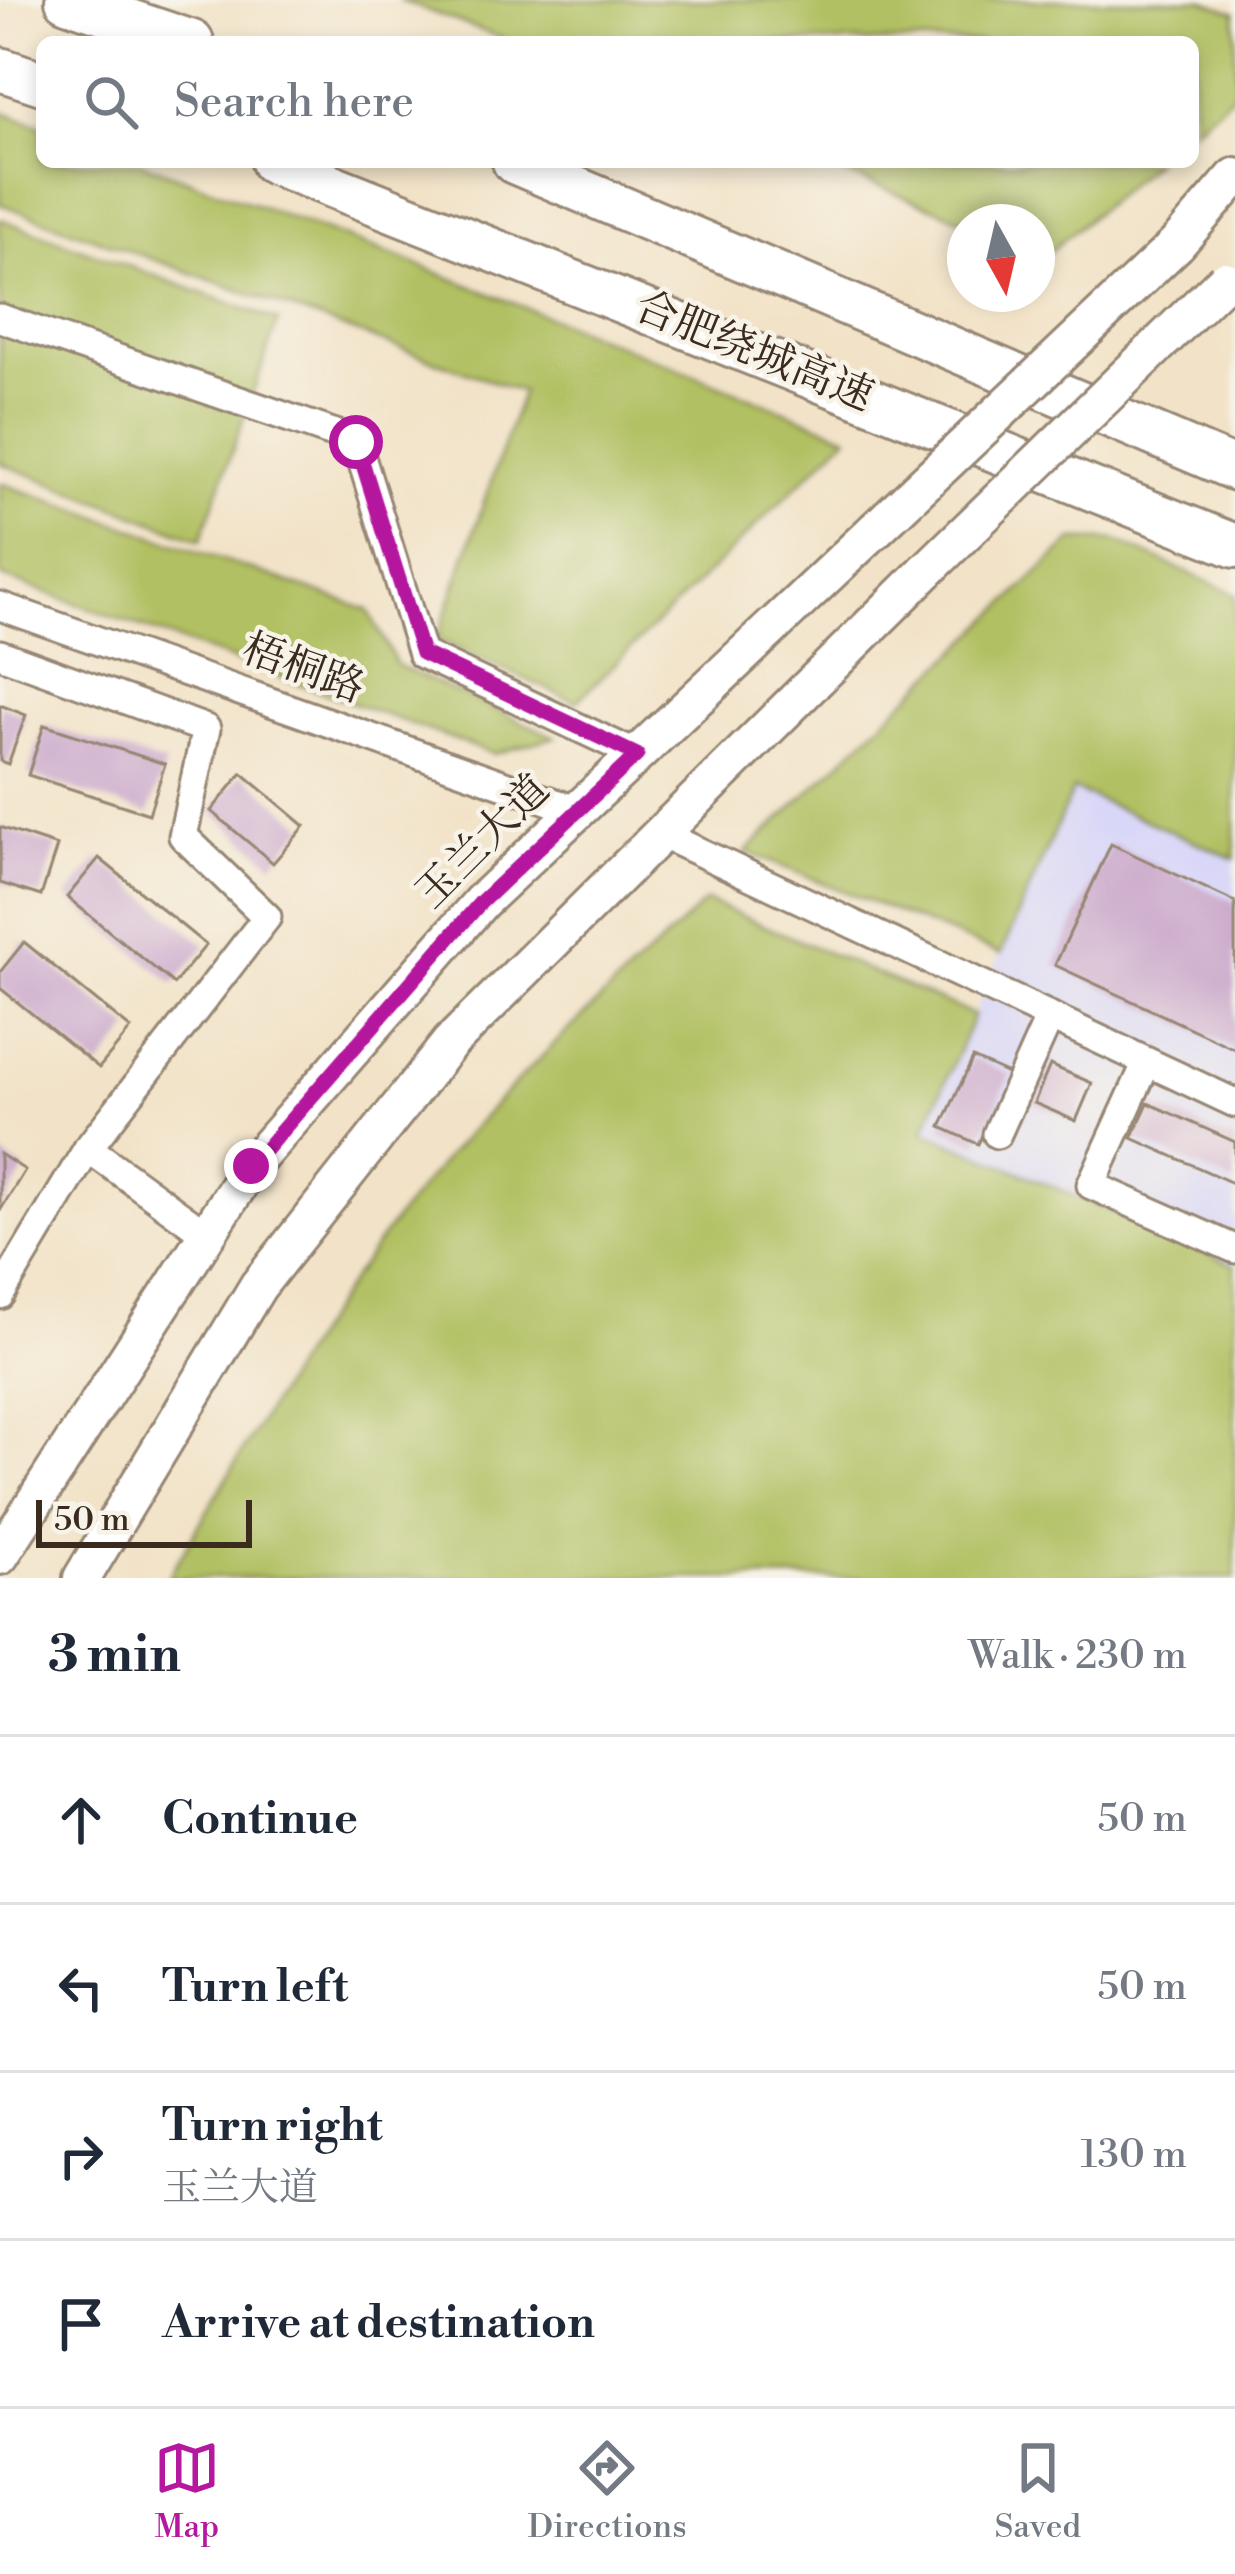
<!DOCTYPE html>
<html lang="en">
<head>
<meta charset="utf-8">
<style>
  :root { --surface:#fff; --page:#f6f6f7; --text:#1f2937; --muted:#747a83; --line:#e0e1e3; --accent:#b5179e }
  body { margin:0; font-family:"Libre Bodoni","Noto Serif SC",serif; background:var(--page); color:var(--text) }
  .compass { position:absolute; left:947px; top:204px; width:108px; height:108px; border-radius:50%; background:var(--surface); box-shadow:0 6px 18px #0003; rotate:172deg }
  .scale { position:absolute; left:36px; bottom:30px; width:216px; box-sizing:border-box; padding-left:12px; border:6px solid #3b2a1e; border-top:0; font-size:33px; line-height:42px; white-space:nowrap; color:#3b2a1e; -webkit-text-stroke:9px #f7f3e8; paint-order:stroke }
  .stop { position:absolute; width:36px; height:36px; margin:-27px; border:9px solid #b5179e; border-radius:50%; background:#fff }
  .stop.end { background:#b5179e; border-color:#fff; box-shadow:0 3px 12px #0008 }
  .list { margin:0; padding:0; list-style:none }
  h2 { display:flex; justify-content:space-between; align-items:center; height:156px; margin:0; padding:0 48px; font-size:51px }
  h2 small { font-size:39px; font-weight:400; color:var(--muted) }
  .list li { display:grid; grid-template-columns:78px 1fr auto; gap:36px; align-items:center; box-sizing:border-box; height:168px; padding:0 48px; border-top:3px solid var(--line) }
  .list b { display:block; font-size:45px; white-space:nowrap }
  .list p { margin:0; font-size:39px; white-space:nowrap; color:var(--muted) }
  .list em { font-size:39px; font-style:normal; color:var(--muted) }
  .icon { flex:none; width:66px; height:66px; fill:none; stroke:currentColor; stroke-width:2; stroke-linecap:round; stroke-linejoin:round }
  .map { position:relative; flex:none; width:1235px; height:1578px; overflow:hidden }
  .search { position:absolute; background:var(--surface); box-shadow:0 6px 18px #0003; left:36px; right:36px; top:36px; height:132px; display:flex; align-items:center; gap:30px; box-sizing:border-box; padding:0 42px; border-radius:18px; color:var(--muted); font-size:45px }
  .sheet { height:828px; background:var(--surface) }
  nav { display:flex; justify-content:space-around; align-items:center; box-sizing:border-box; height:168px; border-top:3px solid var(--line); background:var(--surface); font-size:33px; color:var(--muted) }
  nav a { display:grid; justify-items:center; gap:6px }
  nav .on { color:var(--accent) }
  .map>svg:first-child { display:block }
</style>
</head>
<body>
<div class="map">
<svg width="1235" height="1578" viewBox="0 0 1235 1578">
  <rect width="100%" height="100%" fill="#f7f3e8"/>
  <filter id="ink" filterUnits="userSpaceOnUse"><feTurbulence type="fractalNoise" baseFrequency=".00833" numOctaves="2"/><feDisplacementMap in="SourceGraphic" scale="24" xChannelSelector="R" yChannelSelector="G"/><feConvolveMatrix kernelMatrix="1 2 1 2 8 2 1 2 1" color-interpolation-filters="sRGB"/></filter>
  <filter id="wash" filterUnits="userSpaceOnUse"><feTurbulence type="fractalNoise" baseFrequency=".004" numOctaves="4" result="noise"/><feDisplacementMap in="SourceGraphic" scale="48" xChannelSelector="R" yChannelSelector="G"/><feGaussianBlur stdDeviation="2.7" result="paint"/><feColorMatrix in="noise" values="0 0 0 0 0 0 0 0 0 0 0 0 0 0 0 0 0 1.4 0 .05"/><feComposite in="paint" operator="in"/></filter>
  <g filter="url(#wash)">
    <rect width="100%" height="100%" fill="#f2e3c8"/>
    <polygon fill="#d9d7f8" points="1073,789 1235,859 1235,1265 923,1130"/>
    <g fill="#b1c062" stroke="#767540" stroke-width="3">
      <polygon points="399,0 1202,0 1235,12 1235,93 1193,129 1193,42 512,42"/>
      <polygon points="0,111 42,126 42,162 139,162 405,260 848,436 576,702 437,639 522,392 0,204"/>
      <polygon points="817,162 1154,162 1048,253 1037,249 1037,222 969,222"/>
      <polygon points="0,219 278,321 201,540 0,463"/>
      <polygon points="0,483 368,610 397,665 555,737 494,754 0,576"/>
      <polygon points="1073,540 1114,540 1235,594 1235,859 1073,789 1001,954 746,852"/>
      <path d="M706 901 974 1015 924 1131 1235 1265V1578H168C238 1459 305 1340 388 1229 480 1107 595 1005 706 901Z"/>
    </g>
    <g id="blocks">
      <g fill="#cba9cc">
        <polygon points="0,705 26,715 8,764 0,761"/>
        <polygon points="44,725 165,764 149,814 28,775"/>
        <polygon points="242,773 305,826 273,863 211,811"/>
        <polygon points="0,827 57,846 41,896 0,883"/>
        <polygon points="1111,844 1235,902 1235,1049 1055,965"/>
        <polygon points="99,858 206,945 174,984 67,897"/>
        <polygon points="24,942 131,1029 99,1068 0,988 0,972"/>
        <polygon points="973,1058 1010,1075 978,1144 941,1127"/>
        <polygon points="1050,1065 1092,1083 1076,1121 1034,1103"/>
        <polygon points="1148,1103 1235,1142 1235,1184 1132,1138"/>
        <polygon points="0,1154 25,1170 0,1211"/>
      </g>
    </g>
  </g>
  <g filter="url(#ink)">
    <use href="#blocks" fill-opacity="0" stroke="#968673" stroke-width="3"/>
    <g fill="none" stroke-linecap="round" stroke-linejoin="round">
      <defs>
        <g id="minor">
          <polyline points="0,318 356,441 422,654 637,755"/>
          <polyline points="0,606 578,811"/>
          <polyline points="0,654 206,729 183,836 267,917 88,1148 0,1295"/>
          <polyline points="661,834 1235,1103"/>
          <polyline points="1147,1062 1091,1185 1235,1249"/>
          <polyline points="997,1134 1050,1016"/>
          <polyline points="88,1148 206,1234"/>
        </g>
        <g id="major">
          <polyline points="1177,244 1235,177"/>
          <polyline points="0,1556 251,1166 481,902 875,530"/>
          <polyline points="82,1578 258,1286 450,1043 927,570"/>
        </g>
        <g id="highway">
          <polyline points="67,0 192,42"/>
          <polyline points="0,69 42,83"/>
          <polyline points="272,162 1235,546"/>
          <polyline points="514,162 1235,469"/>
        </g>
      </defs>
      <use href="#minor" stroke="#968673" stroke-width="33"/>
      <use href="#major" stroke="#968673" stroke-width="42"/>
      <use href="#highway" stroke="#968673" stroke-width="48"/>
      <use href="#minor" stroke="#fff" stroke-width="27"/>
      <use href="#major" stroke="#fff" stroke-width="36"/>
      <use href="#highway" stroke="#fff" stroke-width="42"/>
      <defs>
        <g id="major-bridge">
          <polyline points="875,530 1177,244"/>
          <polyline points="927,570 1225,280"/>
        </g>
      </defs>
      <use href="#major-bridge" stroke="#968673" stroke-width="42" stroke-linecap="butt"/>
      <use href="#major-bridge" stroke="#fff" stroke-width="36"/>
    </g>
  </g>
  <g fill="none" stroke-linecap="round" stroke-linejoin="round" filter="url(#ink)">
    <polyline stroke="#b5179e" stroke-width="15" points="251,1166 481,902 637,755 422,653 356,442"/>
  </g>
  <g text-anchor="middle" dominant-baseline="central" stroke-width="9" stroke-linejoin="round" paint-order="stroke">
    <g font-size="42" fill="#3b2a1e" stroke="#f7f3e8">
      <text transform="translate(754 352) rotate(22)">合肥绕城高速</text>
      <text transform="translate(303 669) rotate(20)">梧桐路</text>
      <text transform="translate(483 842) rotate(-45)">玉兰大道</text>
    </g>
  </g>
</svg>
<svg class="compass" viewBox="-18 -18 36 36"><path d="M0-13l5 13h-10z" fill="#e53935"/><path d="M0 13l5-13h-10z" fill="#747a83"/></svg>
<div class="scale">50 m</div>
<div class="stop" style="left:356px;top:442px"></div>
<div class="stop end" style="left:251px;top:1166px"></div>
<div class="search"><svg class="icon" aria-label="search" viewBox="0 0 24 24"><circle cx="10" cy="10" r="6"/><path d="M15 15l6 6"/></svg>Search here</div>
</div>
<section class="sheet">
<h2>3 min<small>Walk · 230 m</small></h2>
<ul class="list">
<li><svg class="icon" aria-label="ahead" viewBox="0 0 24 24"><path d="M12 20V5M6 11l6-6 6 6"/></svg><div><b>Continue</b></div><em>50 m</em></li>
<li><svg class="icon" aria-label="left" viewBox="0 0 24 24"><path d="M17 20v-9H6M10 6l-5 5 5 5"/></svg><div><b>Turn left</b></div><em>50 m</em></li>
<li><svg class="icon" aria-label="right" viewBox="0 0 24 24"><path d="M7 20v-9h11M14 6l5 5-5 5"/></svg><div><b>Turn right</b><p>玉兰大道</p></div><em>130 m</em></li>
<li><svg class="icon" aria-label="arrive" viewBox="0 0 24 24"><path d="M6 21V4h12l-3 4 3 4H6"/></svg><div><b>Arrive at destination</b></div></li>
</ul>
</section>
<nav>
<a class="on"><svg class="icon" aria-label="map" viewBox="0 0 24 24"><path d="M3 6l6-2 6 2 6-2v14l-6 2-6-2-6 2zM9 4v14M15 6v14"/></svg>Map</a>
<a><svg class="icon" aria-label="directions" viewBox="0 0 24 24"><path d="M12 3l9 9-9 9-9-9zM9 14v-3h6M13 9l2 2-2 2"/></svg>Directions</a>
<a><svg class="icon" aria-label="saved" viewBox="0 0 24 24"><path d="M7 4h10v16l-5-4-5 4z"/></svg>Saved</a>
</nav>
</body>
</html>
